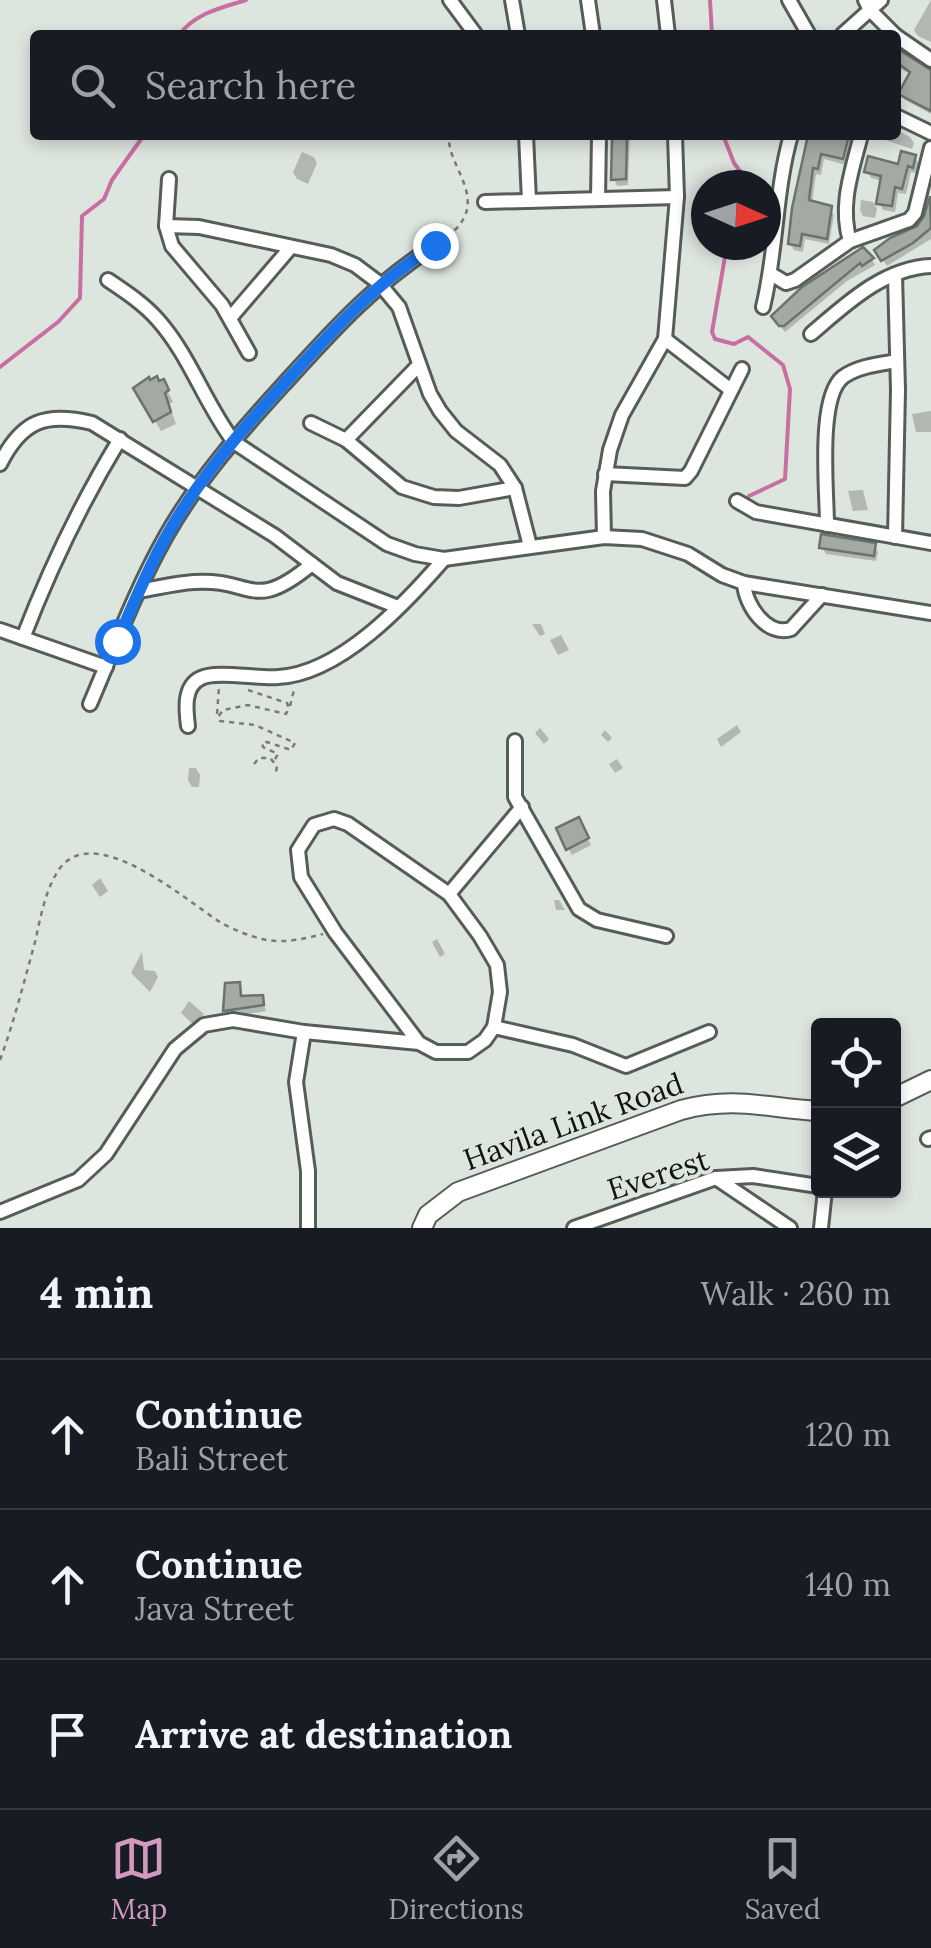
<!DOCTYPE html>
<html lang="en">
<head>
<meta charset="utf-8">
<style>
  :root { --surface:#171b24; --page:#242831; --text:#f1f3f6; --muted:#9ea1a6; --line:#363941; --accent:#d299bf }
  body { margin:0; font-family:Lora,serif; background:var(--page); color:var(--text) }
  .controls { position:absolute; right:30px; bottom:30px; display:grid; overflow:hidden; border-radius:10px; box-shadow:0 5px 15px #0003 }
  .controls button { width:90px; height:90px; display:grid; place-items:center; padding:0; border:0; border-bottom:2px solid var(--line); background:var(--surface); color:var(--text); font:50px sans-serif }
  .compass { position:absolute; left:691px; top:170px; width:90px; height:90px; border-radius:50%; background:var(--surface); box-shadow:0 5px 15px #0003; rotate:93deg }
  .stop { position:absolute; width:30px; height:30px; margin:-22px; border:8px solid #1a73e8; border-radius:50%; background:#fff }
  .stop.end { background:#1a73e8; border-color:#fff; box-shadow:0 2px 10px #0008 }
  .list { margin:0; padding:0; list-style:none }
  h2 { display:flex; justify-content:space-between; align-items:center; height:130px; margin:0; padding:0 40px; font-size:42px }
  h2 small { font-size:32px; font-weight:400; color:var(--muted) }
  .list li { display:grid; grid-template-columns:65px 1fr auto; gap:30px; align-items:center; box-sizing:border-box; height:150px; padding:0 40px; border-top:2px solid var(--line) }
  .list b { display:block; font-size:38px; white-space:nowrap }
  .list p { margin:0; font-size:32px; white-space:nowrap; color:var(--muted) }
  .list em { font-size:32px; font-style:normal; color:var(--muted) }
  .icon { flex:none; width:55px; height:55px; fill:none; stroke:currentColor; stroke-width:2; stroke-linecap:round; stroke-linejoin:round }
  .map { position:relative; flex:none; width:931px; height:1228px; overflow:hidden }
  .search { position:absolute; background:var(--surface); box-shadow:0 5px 15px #0003; left:30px; right:30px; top:30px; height:110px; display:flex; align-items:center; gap:25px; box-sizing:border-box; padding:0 35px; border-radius:10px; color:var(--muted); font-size:38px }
  .sheet { height:580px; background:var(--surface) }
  nav { display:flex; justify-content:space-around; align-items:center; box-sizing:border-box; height:140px; border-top:2px solid var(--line); background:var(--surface); font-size:28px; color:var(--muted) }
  nav a { display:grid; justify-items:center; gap:5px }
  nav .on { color:var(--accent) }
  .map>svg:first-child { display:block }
</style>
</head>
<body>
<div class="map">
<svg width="931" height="1228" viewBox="0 0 931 1228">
  <rect width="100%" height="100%" fill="#dde6de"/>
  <g fill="#0003">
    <polygon points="931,0 931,42 918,36 914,30"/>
    <polygon points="896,51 931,71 931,114 905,100 901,94 911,75 896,66"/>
    <polygon points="896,129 910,137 914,143 912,149 882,139 880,135 896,135"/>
    <polygon points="615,135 630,135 628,185 617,186 614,179"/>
    <polygon points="811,135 854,135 846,165 824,159 821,175 816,174 812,204 830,208 834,215 829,244 805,239 803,252 794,250 790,244"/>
    <polygon points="302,152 314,157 317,163 308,184 297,179 293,172"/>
    <polygon points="915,158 919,164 916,173 911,172 906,194 898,193 895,212 883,210 879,203 882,181 871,178 867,171 899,167"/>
    <polygon points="931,199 931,239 887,266 877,251 915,231 925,220"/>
    <polygon points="861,200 873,202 877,209 875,218 863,216 860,210"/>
    <polygon points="867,252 875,265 847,281 785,332 777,323"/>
    <polygon points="163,382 173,402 169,404 176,424 161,431 136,388"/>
    <polygon points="931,411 931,432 916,432 912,414"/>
    <polygon points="863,490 868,510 853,511 848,491"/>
    <polygon points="874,546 878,552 876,561 826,554 822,547"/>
    <polygon points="532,624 541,624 545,634 540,636"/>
    <polygon points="561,635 569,650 558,655 550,640"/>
    <polygon points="737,725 741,732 721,747 717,739"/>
    <polygon points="540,728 549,739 544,744 535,733"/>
    <polygon points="605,730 612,738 608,742 601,735"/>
    <polygon points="617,759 623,768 615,773 609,764"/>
    <polygon points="189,768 196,768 200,775 199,787 192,787 188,780"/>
    <polygon points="578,820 591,845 572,855 559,830"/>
    <polygon points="100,878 108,891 100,897 92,885"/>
    <polygon points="554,900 559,900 565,910 556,910"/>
    <polygon points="437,939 445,954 440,957 432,942"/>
    <polygon points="142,952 144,970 155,971 158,977 150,992 131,973"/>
    <polygon points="239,985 243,998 262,998 266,1011 229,1017 226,1010"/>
    <polygon points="189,1001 204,1014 196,1027 181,1013"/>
  </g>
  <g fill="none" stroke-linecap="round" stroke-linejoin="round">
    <g stroke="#c86ea0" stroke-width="4">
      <polyline points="710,0 712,35"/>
      <path d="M179 35C195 13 221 8 246 0"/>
      <polyline points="723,135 734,163 750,185"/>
      <polyline points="727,245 712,332 715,339 734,344 748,337 783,365 790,389 785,479 749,496"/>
      <polyline points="0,367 58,322 80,298 82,216 104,199 112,180 144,135"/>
    </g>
  </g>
  <g fill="#a2aaa3" stroke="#6b736d" stroke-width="2.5">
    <polygon points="896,48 931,70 931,111 898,94 910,72 896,62"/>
    <polygon points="808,135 834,138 835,135 849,135 843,159 821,154 818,169 813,168 809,200 832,206 827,239 802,234 800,246 788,244 792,208"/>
    <polygon points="627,138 626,179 611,180 612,139"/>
    <polygon points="901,151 916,155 913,168 908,166 902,189 895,187 892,206 876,204 881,176 864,172 868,156 898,164"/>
    <polygon points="930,196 931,228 913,243 881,261 874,250 890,238 917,226 924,216"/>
    <polygon points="863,247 874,258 862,266 860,263 784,326 779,326 771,316 802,287"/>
    <polygon points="157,376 159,381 164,379 169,390 165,393 171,412 153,422 133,388 149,377 150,380"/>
    <polygon points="821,534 876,543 874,556 819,548"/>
    <polygon points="579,817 589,838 566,850 556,828"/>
    <polygon points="240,982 241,996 263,995 264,1005 223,1011 225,983"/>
  </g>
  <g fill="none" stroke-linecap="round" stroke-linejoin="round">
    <defs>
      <g id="street">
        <polyline points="450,0 476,35"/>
        <polyline points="512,0 518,35"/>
        <polyline points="588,0 593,35"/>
        <polyline points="664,0 668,35"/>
        <polyline points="789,0 809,35"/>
        <polyline points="865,0 870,10 895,35"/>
        <polyline points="842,35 881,0"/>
        <polyline points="896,36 931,60"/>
        <polyline points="896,116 931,133"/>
        <polyline points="526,135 529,201"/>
        <polyline points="169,179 166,226 172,246 222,305 249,353"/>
        <polyline points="598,199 599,135"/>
        <polyline points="485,202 677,197"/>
        <polyline points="166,226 199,227 331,255 355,265 379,283 399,307 430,394 440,411 456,431 500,465 515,488 530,546"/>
        <path d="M850 241C839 205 852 171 861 135"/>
        <polyline points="771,274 786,283 795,280 850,241 909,220 915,213 931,148"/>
        <path d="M108 280C126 292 144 304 158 320 190 356 205 404 234 442L387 544 415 554 444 559 604 537 642 539 688 554 722 575 744 583 931 613"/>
        <path d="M763 307C777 250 775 191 791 135"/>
        <polyline points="231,317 291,247"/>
        <path d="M811 334C845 305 883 268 931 266"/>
        <polyline points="665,339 731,390"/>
        <polyline points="311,423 346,440 402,487 434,497 459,498 515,488"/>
        <polyline points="346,440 419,365"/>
        <path d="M0 464C22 420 46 412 92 423L275 536 337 583 398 607"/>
        <polyline points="605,474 685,478 691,471 742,369"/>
        <polyline points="737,501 756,512 931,543"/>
        <path d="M827 525C827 492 817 397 843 377 858 366 880 364 897 361"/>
        <polyline points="604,537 603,491 610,450 622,415 665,339 677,197 675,135"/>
        <polyline points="895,537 898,390 895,275"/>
        <path d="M744 583C745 605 767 637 791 629L822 595"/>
        <path d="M139 591C157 588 176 583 194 582 253 578 252 614 312 564"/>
        <polyline points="0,630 106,667"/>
        <path d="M23 638C50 568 81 503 120 439"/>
        <path d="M90 704C114 648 136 589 166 536 197 481 240 432 283 385 334 329 371 287 435 245"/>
        <path d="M188 726C186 710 183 686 201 678 216 670 258 679 278 677 340 674 405 604 444 559"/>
        <polyline points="515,741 515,797 579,909 597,920 666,936"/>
        <polyline points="449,894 522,807"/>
        <polyline points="494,1027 573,1045 626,1066 709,1032"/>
        <polyline points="304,1032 296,1082 308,1171 308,1228"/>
        <polyline points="928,1139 931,1138"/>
        <polyline points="716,1178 790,1228"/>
        <polyline points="0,1212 78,1180 106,1154 175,1049 204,1025 233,1020 304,1032 419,1043 436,1052 468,1052 485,1040 494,1027 500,992 497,965 480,936 449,894 348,824 334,819 314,825 298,850 301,877 335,932 419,1043"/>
        <polyline points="574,1228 716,1178 753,1176 818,1186"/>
        <polyline points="821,1228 825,1190"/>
      </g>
      <g id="secondary">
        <polyline points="894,1098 931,1080"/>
        <path d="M422 1228 428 1215 458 1192 681 1110C735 1096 766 1108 818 1111"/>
      </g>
    </defs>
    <use href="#street" stroke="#565d57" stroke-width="18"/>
    <use href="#secondary" stroke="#565d57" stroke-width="22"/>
    <g stroke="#767c76" stroke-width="2.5" stroke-dasharray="5 5" stroke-linecap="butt">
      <path d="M447 237C494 201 446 168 449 135"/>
      <polyline points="248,690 287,703 289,708 286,714 248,705 223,710 218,717 220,721 255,725 295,743 291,750 267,742 262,743 263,747 278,754 274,761"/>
      <polyline points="290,706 294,690"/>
      <polyline points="217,714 219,687"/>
      <polyline points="254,764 259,758 270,758 277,766 276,772"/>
      <path d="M0 1060C14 1022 24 982 35 942 40 920 44 896 55 876 87 813 185 900 220 922 232 929 249 936 262 939 283 944 304 939 323 934"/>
    </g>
    <use href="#street" stroke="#fff" stroke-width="12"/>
    <use href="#secondary" stroke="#fff" stroke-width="18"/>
  </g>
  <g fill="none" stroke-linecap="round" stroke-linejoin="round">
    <path stroke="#1a73e8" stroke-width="12" d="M117 641C133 606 147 570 166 537 197 481 240 432 283 385 333 330 372 286 435 245"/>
  </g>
  <g text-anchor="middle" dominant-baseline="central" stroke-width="8" stroke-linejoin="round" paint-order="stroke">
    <g font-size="30" fill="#111411" stroke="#dde6de">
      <text transform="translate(573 1121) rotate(-20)">Havila Link Road</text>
      <text transform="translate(658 1174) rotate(-18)">Everest</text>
    </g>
  </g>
</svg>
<div class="controls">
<button><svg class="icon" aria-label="locate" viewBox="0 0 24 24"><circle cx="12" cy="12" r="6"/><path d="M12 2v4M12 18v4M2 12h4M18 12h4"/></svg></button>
<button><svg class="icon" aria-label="layers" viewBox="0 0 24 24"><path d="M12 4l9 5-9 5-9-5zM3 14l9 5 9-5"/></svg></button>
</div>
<svg class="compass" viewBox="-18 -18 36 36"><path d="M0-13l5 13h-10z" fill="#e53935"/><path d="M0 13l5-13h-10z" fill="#9ea1a6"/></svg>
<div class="stop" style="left:117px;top:641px"></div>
<div class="stop end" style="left:435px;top:245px"></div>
<div class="search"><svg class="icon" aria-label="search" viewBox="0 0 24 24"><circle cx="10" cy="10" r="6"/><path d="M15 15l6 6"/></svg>Search here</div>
</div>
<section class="sheet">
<h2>4 min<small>Walk · 260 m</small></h2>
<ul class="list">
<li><svg class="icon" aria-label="ahead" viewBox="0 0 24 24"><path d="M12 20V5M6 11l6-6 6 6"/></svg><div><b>Continue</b><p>Bali Street</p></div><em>120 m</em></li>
<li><svg class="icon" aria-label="ahead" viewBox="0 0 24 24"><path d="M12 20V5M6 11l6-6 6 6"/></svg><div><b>Continue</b><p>Java Street</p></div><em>140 m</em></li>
<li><svg class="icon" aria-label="arrive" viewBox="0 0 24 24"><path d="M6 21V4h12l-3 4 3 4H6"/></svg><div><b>Arrive at destination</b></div></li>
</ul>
</section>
<nav>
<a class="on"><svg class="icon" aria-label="map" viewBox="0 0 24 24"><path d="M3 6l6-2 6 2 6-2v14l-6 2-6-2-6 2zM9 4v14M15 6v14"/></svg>Map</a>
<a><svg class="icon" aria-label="directions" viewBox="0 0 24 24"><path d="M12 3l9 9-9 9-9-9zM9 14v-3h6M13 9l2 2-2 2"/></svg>Directions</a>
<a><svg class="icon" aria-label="saved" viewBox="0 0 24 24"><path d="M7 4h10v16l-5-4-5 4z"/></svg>Saved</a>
</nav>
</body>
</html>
